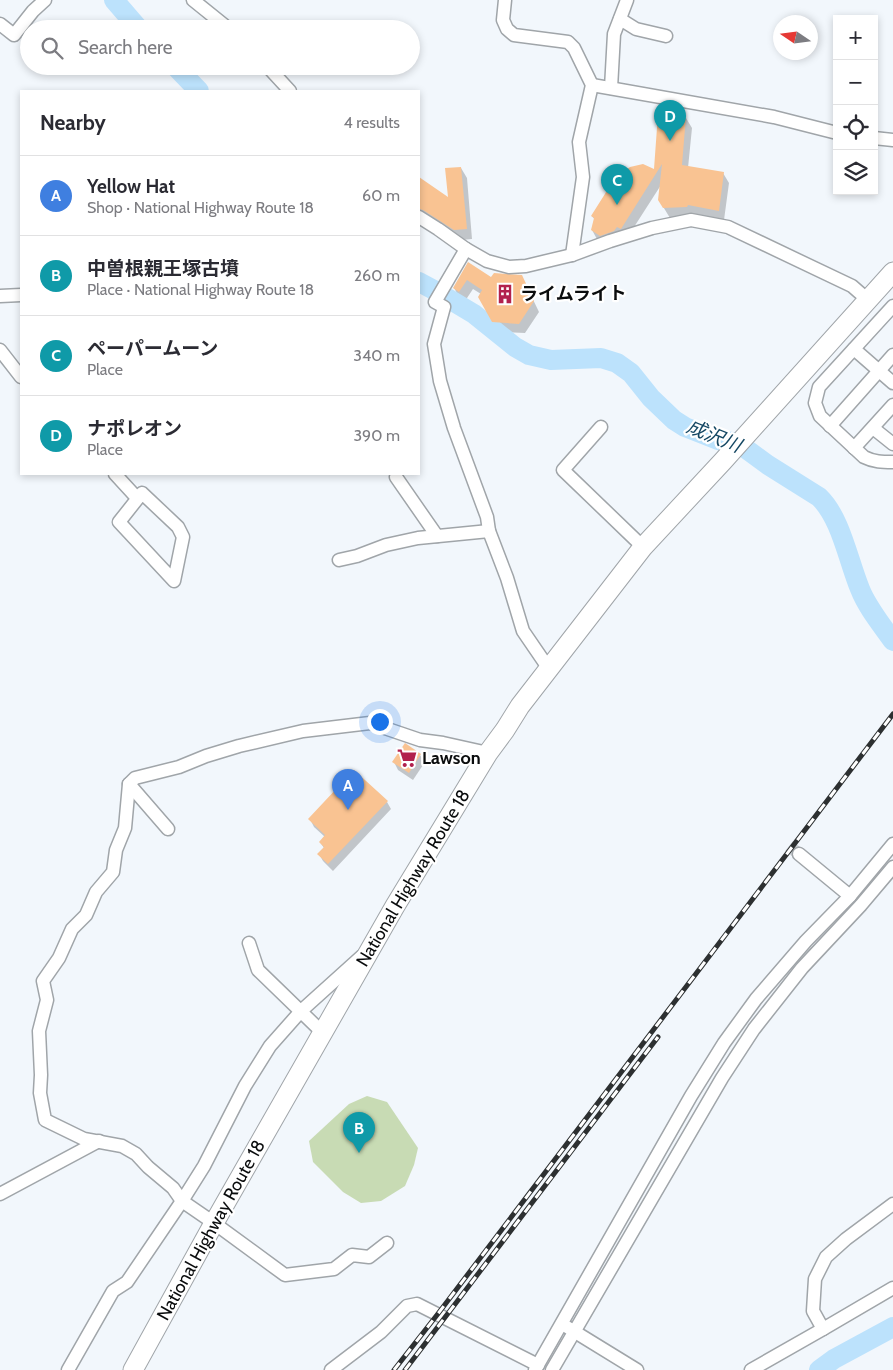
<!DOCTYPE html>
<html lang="en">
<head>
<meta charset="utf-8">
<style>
  :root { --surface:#fff; --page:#f7f7f7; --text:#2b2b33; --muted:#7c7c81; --line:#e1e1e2; --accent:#b2214d }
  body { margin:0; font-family:Cabin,"Noto Sans JP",sans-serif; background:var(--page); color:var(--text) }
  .controls { position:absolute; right:15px; top:15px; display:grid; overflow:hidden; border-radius:0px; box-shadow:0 2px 8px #0003 }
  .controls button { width:45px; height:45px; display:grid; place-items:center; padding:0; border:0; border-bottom:1px solid var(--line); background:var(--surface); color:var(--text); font:25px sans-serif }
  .compass { position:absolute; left:773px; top:15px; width:45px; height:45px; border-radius:50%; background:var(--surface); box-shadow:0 2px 8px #0003; rotate:283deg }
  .you { position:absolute; left:379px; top:721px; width:18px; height:18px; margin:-12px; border:4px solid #fff; border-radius:50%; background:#1a73e8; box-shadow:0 0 0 8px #1a73e833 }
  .badge { display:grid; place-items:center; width:32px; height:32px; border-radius:50%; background:var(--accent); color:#fff; font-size:16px; font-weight:700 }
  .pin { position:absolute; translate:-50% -41px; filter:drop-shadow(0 1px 2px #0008) }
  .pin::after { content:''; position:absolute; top:26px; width:18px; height:15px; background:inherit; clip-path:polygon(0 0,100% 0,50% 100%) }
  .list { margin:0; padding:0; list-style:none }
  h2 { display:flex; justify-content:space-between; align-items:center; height:65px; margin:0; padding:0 20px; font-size:21px }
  h2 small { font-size:16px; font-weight:400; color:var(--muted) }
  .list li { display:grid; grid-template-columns:32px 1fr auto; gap:15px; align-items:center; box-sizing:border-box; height:80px; padding:0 20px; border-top:1px solid var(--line) }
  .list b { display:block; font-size:19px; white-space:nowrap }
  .list p { margin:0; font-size:16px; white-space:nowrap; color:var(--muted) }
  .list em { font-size:16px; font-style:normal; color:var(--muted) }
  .icon { flex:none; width:28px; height:28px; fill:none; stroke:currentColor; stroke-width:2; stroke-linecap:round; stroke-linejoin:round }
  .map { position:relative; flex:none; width:893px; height:1370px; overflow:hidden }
  .search { position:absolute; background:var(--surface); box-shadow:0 2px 8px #0003; left:20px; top:20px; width:400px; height:55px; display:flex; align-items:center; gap:12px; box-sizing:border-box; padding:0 18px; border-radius:28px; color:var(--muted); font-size:19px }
  .panel { position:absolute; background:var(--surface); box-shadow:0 2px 8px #0003; left:20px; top:90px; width:400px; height:385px; border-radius:0px }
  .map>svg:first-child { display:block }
</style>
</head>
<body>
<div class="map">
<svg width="893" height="1370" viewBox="0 0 893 1370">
  <rect width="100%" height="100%" fill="#f2f7fc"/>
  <polygon fill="#c8dbb4" points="367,1096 387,1102 418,1148 414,1165 405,1186 381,1201 361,1203 343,1192 313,1162 309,1141 349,1104"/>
  <g fill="#0003">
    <polygon points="686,118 692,128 688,168 723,173 729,183 724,220 693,217 670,218 659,200 661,185 627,238 598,241 592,230 595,220 592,216 656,171"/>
    <polygon points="461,168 467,178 472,239 461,240 419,213 419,179 449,200"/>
    <polygon points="468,263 492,279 527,287 539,312 525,333 499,332 479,297 481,294 473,289 465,301 460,298 454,288"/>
    <polygon points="405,745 420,755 425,762 413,780 398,770 394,762"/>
    <polygon points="387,802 391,809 333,871 323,861 319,854 324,848 320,842 325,837 314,827 310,819"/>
  </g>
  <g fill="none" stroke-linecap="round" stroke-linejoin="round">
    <g stroke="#bce2fc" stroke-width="20">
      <polyline points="114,0 139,29"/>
      <polyline points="175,66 199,91"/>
      <path d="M419 282 434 290 474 314 515 347 529 355 551 360 601 358 617 363 631 373 651 398 674 420 685 427 718 440 738 443 768 465 819 497C841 518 848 560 860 589 867 607 881 624 893 641"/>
      <polyline points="819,1370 834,1359 893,1327"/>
    </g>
  </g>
  <g fill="#f9c392">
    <polygon points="658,114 686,116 682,165 724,172 719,211 688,205 687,207 663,208 658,200 662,164 621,229 617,227 614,231 600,236 591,230 594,218 591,216 615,178 630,167 643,164 654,169"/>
    <polygon points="461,167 467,229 454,230 423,210 419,209 419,177 448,197 445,168"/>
    <polygon points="468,262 491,277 494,273 522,275 534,301 519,324 492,322 478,297 482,290 467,280 459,292 453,288"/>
    <polygon points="405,743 421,754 409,773 392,762"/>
    <polygon points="354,770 388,801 328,864 317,854 324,847 319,842 325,835 308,819"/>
  </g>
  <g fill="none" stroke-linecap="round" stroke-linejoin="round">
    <polyline stroke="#cfd4d8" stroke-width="12" stroke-dasharray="12 6" stroke-linecap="butt" points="789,846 799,854"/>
    <defs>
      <g id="minor">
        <polyline points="193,0 229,29"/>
        <polyline points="505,0 503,20 507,29 514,35 568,42 574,48 592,85 579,142 583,177 572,255"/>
        <polyline points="620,19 636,29 666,36"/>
        <polyline points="0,24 14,35 33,11 45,0"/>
        <polyline points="267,66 290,91"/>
        <polyline points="592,85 774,117 837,133"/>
        <polyline points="611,88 614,34 627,0"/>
        <polyline points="874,138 893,140"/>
        <polyline points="419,217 438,229 466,249 487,261 509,267 526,266 572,255 610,241 652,228 691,220 728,227 852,286 868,300"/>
        <polyline points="466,249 435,302 444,307 434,344 440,381 454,428 487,517 489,531 507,578 523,631 549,669"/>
        <polyline points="0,296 21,295"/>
        <path d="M893 306 819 387 815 403 820 416 864 457C874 462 882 462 893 462"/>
        <polyline points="854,349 893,383"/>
        <polyline points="0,350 21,377"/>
        <polyline points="830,426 893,355"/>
        <polyline points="601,427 563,470 643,547"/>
        <polyline points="873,428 893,444"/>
        <polyline points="854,448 893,405"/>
        <polyline points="115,474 137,498"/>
        <polyline points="396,477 437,536"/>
        <polygon points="142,493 178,527 183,537 174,581 119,522"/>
        <polyline points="339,560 357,556 386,545 418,538 489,531"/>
        <polyline points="129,784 168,829"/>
        <polyline points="799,854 850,896"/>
        <polyline points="249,943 258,970 323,1033"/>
        <polyline points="0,1194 99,1141"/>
        <polyline points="387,1243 369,1257 352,1255 334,1269 285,1275 214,1223 182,1201 173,1188 148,1167 136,1154 122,1146 84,1139 45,1120 40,1093 41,1075 39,1031 47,1000 43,981 59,958 72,929 86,915 96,892 113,872 116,850 125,828 129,784 135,778 179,767 206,756 239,746 303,731 370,723 420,740 443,743 488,753"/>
        <polyline points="567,1327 637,1370"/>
        <polyline points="823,1329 813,1311 815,1279 826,1257 846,1239 893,1204"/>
        <polyline points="68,1370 113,1291 127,1282 182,1201 204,1166 245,1086 270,1046 301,1011 362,956"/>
        <polyline points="331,1370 381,1332 407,1306 417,1304 538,1365"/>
        <polyline points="535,1370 691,1096 724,1043 756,999 806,941 850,896 893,844"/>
        <polyline points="552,1370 722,1078 754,1029 802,968 861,905 893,867"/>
        <polyline points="751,1370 823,1329 893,1288"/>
      </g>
      <polyline id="highway" points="133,1370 214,1223 395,906 488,753 505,730 520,706 643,547 723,461 893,272"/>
    </defs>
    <use href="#minor" stroke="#a0a5a9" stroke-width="15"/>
    <use href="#highway" stroke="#a0a5a9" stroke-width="21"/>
    <use href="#minor" stroke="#fff" stroke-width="12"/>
    <use href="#highway" stroke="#fff" stroke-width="19"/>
    <defs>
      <g id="rail">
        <polyline points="394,1370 437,1315 893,714"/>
        <polyline points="405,1370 658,1037"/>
      </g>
    </defs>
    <use href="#rail" stroke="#2d3031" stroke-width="5"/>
    <use href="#rail" stroke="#fff" stroke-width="3" stroke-dasharray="9" stroke-linecap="butt"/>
  </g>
  <defs>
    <symbol id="building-bare" viewBox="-9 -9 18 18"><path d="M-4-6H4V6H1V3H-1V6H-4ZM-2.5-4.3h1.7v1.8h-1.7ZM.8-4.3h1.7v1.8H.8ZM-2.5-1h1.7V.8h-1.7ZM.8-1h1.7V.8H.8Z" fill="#b2214d" stroke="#fff" stroke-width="2.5" paint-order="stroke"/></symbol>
    <symbol id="supermarket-bare" viewBox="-9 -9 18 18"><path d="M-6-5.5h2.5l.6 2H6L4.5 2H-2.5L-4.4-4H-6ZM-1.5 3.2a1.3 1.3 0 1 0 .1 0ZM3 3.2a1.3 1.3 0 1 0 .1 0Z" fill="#b2214d" stroke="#fff" stroke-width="2.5" paint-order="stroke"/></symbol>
  </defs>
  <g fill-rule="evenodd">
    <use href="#building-bare" x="491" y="280" width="28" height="28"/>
    <use href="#supermarket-bare" x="393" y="744" width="28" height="28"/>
  </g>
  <g text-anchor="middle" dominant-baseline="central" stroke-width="4.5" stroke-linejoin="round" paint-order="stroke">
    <g font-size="18" font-weight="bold" fill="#0a0c0d" stroke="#fff" text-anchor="start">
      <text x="520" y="294">ライムライト</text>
      <text x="422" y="758">Lawson</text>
    </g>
    <g font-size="18" fill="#0a0c0d" stroke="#fff">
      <text transform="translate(413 878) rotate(-59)">National Highway Route 18</text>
      <text transform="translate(211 1230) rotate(-61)">National Highway Route 18</text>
    </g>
    <g font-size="19" font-style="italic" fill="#144763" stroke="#fff">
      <text transform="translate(714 436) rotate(22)">成沢川</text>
    </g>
  </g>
</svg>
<div class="controls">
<button>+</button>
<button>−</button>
<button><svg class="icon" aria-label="locate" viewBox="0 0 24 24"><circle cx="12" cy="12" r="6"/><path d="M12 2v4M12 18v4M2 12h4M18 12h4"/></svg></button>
<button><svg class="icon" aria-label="layers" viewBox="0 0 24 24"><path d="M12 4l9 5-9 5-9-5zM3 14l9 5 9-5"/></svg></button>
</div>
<svg class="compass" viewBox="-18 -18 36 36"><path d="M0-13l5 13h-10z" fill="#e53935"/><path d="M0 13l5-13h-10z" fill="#7c7c81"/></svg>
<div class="you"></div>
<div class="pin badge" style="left:348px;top:810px;background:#3f7fe0">A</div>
<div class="pin badge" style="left:359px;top:1153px;background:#0f9aa8">B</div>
<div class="pin badge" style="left:617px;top:205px;background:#0f9aa8">C</div>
<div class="pin badge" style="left:670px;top:141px;background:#0f9aa8">D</div>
<div class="search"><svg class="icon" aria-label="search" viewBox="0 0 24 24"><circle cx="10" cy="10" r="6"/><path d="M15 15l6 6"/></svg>Search here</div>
<section class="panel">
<h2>Nearby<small>4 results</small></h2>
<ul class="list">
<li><span class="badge" style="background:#3f7fe0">A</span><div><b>Yellow Hat</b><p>Shop · National Highway Route 18</p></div><em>60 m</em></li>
<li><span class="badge" style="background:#0f9aa8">B</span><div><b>中曽根親王塚古墳</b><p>Place · National Highway Route 18</p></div><em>260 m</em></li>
<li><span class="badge" style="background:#0f9aa8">C</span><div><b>ペーパームーン</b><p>Place</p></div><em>340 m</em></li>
<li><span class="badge" style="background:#0f9aa8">D</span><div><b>ナポレオン</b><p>Place</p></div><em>390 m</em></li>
</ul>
</section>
</div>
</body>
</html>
